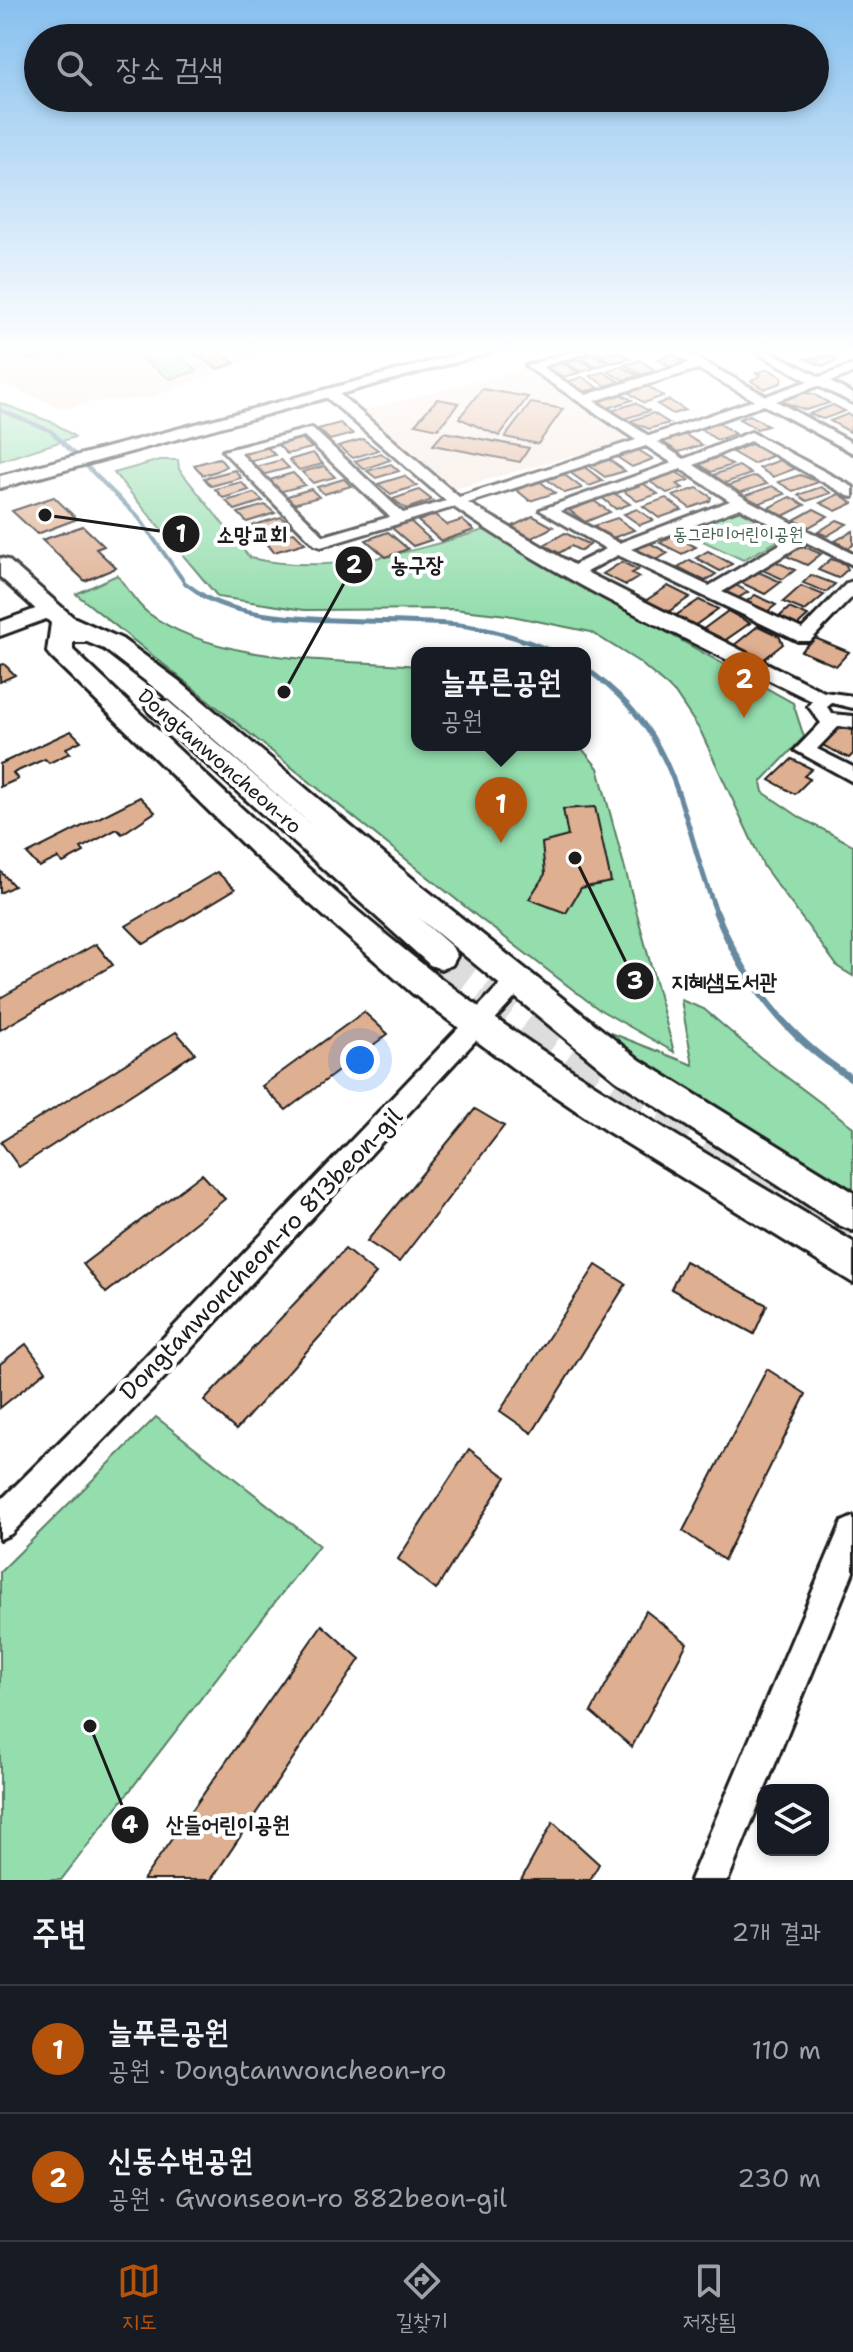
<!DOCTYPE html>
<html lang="ko">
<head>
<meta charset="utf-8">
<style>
  :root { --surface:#171b24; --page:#242831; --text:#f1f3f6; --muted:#9ea1a6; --line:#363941; --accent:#b45309 }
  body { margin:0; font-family:"Shantell Sans","Poor Story",sans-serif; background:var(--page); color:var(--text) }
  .controls { position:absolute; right:24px; bottom:24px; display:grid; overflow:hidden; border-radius:16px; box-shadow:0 4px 12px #0003 }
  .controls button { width:72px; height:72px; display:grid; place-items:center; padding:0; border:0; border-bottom:2px solid var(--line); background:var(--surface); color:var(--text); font:40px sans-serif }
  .you { position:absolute; left:360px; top:1060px; width:28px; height:28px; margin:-20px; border:6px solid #fff; border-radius:50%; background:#1a73e8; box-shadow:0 0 0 12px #1a73e833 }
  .badge { display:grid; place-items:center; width:52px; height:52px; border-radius:50%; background:var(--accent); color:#fff; font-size:26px; font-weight:700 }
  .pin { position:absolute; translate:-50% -66px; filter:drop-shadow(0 2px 4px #0008) }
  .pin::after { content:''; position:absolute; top:42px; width:28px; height:24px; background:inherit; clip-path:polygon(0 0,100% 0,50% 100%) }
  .popup { position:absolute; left:411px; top:647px; width:180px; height:104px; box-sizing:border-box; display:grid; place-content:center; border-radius:16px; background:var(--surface); filter:drop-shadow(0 2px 6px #0005); font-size:26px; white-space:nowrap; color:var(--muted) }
  .popup b { font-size:30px; color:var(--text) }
  .popup::after { content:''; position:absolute; left:50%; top:100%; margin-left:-16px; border:16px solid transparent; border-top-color:var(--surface) }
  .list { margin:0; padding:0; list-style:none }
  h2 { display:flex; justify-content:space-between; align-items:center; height:104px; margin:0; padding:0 32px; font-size:34px }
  h2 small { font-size:26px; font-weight:400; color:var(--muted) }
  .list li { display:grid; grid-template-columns:52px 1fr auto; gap:24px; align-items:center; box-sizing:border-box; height:128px; padding:0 32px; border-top:2px solid var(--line) }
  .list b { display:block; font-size:30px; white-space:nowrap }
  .list p { margin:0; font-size:26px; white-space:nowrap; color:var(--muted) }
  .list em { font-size:26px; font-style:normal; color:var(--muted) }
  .icon { flex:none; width:44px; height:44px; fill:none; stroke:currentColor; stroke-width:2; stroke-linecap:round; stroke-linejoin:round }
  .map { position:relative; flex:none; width:853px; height:1880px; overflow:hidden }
  .search { position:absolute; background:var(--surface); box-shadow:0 4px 12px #0003; left:24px; right:24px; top:24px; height:88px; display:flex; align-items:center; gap:20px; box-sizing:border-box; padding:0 28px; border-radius:44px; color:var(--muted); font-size:30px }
  .sheet { height:360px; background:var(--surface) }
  nav { display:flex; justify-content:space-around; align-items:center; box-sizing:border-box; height:112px; border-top:2px solid var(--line); background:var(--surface); font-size:22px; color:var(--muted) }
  nav a { display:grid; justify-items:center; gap:4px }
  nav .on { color:var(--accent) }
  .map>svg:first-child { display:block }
</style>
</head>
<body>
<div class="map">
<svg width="853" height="1880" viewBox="0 0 853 1880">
  <rect width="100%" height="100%" fill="#fff"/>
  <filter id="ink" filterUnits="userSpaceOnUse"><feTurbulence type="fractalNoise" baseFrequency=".0125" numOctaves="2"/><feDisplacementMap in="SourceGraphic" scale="16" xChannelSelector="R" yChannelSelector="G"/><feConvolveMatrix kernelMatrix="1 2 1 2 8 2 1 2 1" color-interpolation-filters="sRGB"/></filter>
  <g filter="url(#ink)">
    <g fill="#f5e7de">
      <polygon points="0,352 274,352 149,398 90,402 65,409 0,384"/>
      <polygon points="523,369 624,433 624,441 455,489 362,411"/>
    </g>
    <g fill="#94ddad" stroke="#587c64" stroke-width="2">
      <polygon points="132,352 177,352 197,371 170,379"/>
      <polygon points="0,403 54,423 75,437 0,461"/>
      <path d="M160 460H178L179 469 250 558C330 576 407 553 484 530L793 703 804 737 761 782 763 792 801 818 853 845V976L838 967 764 867 701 732 675 693 639 662 591 632 507 615 453 609 304 610 218 597 114 473Z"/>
      <polygon points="736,509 745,510 786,533 785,537 743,560 686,533 686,528"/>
      <path d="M117 575C127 587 136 604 148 613 217 664 334 659 417 666V745H579L598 768 674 1052 597 1008 478 917 76 594Z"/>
      <polygon points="681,1000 704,1009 760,1057 853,1127 853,1189 661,1074 606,1031 693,1065"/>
      <polygon points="156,1417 319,1545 61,1880 0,1880 0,1572"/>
    </g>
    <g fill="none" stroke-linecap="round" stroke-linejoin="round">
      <polyline stroke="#66899f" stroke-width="4" points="0,410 51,431 139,518 185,583 202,595"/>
      <g stroke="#66899f" stroke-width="5">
        <path d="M199 593C252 631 399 616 467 626 497 631 527 640 555 653"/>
        <path d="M585 668C682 735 678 813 717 914"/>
      </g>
      <path stroke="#66899f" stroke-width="7" d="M716 912C744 982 789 1040 853 1079"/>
    </g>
    <g fill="#dfaf91" stroke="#1c1c1c" stroke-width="2">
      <polygon points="20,352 77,352 62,356 57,352 31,360"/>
      <polygon points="192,352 218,352 235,363 218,369"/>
      <polygon points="619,352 630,359 612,363 597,353"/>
      <polygon points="594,354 609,363 596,367 580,358"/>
      <polygon points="674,354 684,364 672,368 658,359"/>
      <polygon points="830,355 836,358 835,362 823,366 805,359"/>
      <polygon points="580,359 594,368 581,372 566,363"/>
      <polygon points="640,360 656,371 641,375 625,365"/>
      <polygon points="556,362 566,365 579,373 563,377 544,366"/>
      <polygon points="621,366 638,376 623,380 607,371"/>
      <polygon points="768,369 782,377 781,383 764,389 751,381 761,375 756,373"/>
      <polygon points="603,372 620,382 606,386 590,376"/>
      <polygon points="582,377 599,388 583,392 566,382"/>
      <polygon points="644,384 663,396 644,403 625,390"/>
      <polygon points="482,389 528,397 499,436 459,418"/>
      <polygon points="798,392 813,394 829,403 806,410 780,401 780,398"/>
      <polygon points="619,393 632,400 608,408 596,400"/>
      <polygon points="437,399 459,403 438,429 415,424"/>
      <polygon points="669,400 685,410 673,414 657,404"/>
      <polygon points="531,403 563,409 538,444 505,437"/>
      <polygon points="635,403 649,411 624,419 611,411"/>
      <polygon points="833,405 845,411 823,419 809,414"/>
      <polygon points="653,413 669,423 649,429 630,421"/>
      <polygon points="848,414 853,417 850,432 830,421"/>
      <polygon points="750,415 768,426 757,429 739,419"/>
      <polygon points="716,421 735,434 717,440 697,427"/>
      <polygon points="340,423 353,434 330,440 318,429"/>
      <polygon points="444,432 529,448 520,462 433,445"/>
      <polygon points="681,432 702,445 679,452 659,440"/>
      <polygon points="294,437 301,437 312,448 287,454 275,442"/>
      <polygon points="363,439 378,450 353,458 338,446"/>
      <polygon points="751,444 772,456 753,464 732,452"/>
      <polygon points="265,445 275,455 248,462 239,451"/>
      <polygon points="635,448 653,459 632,467 614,455"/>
      <polygon points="313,453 323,464 299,470 289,460"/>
      <polygon points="381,453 390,460 364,469 355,461"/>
      <polygon points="719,457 732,465 711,472 699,464"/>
      <polygon points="219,458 226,466 217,471 203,475 194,465"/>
      <polygon points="607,458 625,471 605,477 587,464"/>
      <polygon points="281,460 289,468 262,475 255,467"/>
      <polygon points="780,460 794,469 773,477 759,468"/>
      <polygon points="391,464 399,471 376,478 367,471"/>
      <polygon points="324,466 335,477 313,483 302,472"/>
      <polygon points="583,466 603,481 589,486 568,471"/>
      <polygon points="739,466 751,474 725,483 713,475"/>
      <polygon points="235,470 241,478 211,486 204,478"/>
      <polygon points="676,472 689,480 677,484 683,488 667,493 649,481"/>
      <polygon points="293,473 305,485 279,492 267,481"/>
      <polygon points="562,473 582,488 565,493 545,478"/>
      <polygon points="800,475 819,482 793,491 778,482"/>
      <polygon points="404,476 417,486 391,494 378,484"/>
      <polygon points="755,476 767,484 739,493 727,486"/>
      <polygon points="344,479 351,486 324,494 317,487"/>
      <polygon points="538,480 555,493 530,501 514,488"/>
      <polygon points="241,482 249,490 223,498 215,489"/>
      <polygon points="641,482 658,494 637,501 621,489"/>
      <polygon points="772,486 785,494 757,504 744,496"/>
      <polygon points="821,487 831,493 807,501 798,495"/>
      <polygon points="697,488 711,497 710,501 690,508 673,496"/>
      <polygon points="311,489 319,497 289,505 281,498"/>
      <polygon points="419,490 432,500 406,509 393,499"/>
      <polygon points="254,493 263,501 235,510 226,501"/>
      <polygon points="614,493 630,504 616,509 601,497"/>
      <polygon points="839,494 853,503 836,511 820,503"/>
      <polygon points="54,497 77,519 37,534 12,511"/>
      <polygon points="790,497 805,505 783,516 768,508"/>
      <polygon points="666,498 682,510 659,518 643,506"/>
      <polygon points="594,501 610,512 585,522 569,510"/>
      <polygon points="265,505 275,513 247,522 238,513"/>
      <polygon points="637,509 653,520 640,525 624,514"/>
      <polygon points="814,509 828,516 809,527 794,520"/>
      <polygon points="435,515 447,525 462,520 474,530 441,541 418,521"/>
      <polygon points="533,516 553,527 526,541 505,530"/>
      <polygon points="281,517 291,526 260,536 250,526"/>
      <polygon points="617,518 634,530 610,539 593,526"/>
      <polygon points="837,520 847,524 827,536 818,532"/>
      <polygon points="410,521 431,540 413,546 392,528"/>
      <polygon points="83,526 104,546 96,549 116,568 85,581 42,540"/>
      <polygon points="853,531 853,545 848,548 835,541"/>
      <polygon points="294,532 305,543 274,552 264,540"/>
      <polygon points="388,532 408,549 386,557 366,540"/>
      <polygon points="565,533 590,545 581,551 571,546 559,553 544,545"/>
      <polygon points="673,535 696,547 682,554 660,543"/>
      <polygon points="646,541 668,553 654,561 632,549"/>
      <polygon points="798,544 821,554 807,565 784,555"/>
      <polygon points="708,551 732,564 720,571 696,558"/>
      <polygon points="831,559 845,564 848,569 838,578 818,570"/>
      <polygon points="690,560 716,574 705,581 678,567"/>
      <polygon points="772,560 795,570 783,579 760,569"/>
      <polygon points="622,562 638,570 632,573 639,577 626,585 603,574"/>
      <polygon points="756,571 781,582 765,594 740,582"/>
      <polygon points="811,575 835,584 826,592 803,583"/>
      <polygon points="732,583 748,592 733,601 717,592"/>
      <polygon points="668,586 690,597 668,612 645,601"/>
      <polygon points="801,586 824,595 805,611 783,602"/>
      <polygon points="755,595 776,605 764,614 743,604"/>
      <polygon points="699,600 718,609 694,626 675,616"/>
      <polygon points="789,608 808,616 797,626 778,618"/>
      <polygon points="728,611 750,623 724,641 702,630"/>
      <polygon points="758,626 779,636 783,644 763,660 733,646"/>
      <polygon points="815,638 849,652 836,666 801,651"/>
      <polygon points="4,664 15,675 0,682 0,665"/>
      <polygon points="841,724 853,730 853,754 849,758 820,744"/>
      <polygon points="71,731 81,741 66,748 70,753 49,763 45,759 13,773 18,779 0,787 0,764"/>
      <polygon points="792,759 812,769 804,776 810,779 795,794 770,780"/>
      <polygon points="140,797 155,812 122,834 117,829 81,848 84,852 63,863 58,858 39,867 27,854"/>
      <polygon points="595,807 611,882 581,888 566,913 529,899 545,874 542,843 568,836 563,809"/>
      <polygon points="0,871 14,886 0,893"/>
      <polygon points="217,872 235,889 144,944 126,926"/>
      <polygon points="96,944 113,965 0,1030 0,998"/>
      <polygon points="364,1012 388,1034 286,1110 262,1086"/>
      <polygon points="176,1032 195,1053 19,1167 1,1142"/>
      <polygon points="475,1109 504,1126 399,1262 367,1241"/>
      <polygon points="202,1174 225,1199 106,1293 83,1264"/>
      <polygon points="345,1249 376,1274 236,1430 204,1401"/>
      <polygon points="685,1261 767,1305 754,1334 671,1289"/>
      <polygon points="596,1265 626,1284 532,1433 500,1411"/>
      <polygon points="26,1344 46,1371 0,1408 0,1364"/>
      <polygon points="767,1369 806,1394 724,1560 683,1531"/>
      <polygon points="469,1449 506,1477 436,1590 398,1559"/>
      <polygon points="646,1611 687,1643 632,1747 591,1712"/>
      <polygon points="322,1625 360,1659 211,1880 143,1880"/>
      <polygon points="553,1822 599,1864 590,1880 521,1880"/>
    </g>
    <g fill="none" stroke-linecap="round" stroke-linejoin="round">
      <polyline stroke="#ddd" stroke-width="36" stroke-dasharray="36 18" stroke-linecap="butt" points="441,956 633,1094 853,1232"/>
      <defs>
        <g id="minor">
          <path d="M570 352H588L542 367 586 395 689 363 672 352H686L766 396 808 381 756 352H771L820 377 853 365V373L830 382 853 394V403L818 386 776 401 853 443V453L764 405 658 442 684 459 751 432 853 487V497L848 496 750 441 694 465 746 499 853 554V565L806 542 722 592 802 629 847 583 853 581V596L810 641H798L618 555 586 572 824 692 853 696V708L832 703 827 707 832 714 853 716V728L839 726 817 749 853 767V782L795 750 821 723 808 706 812 701C691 641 565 585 454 507L321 547 315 545 223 451 312 428 403 513 446 501 326 397V391H336L459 497 636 440 526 366ZM698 369 754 400 649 436 594 401ZM304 436 390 517 324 536 240 453ZM646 446 672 463 540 510 606 549 574 565 468 503ZM681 469 730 501 619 543 560 511ZM740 508 794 536 709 586 631 549Z"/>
          <polygon points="517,972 525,975 528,981 525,987 163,1379 11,1534 0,1539 0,1501 143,1359 509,975"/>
          <polygon points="853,1517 853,1572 728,1880 690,1880 842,1522"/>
        </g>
        <g id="tertiary">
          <polygon points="467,352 492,352 0,488 0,476"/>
          <polygon points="49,604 57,605 60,610 57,615 0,636 0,622"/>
        </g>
        <path id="secondary" d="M0 558 8 560 73 617 122 639 179 681 419 884 640 1060 853 1192V1231L839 1225 616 1080 419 918 452 947 457 956 452 965 441 969 430 965 150 713 146 707 150 701H168L315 828 161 693 104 649 87 642H73V650C191 761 307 874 435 974 566 1075 712 1156 853 1242V1283L605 1130 513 1068 412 993 253 854 51 657 47 652 51 623 0 577Z"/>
      </defs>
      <use href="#minor" stroke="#1c1c1c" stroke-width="6"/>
      <use href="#tertiary" stroke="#1c1c1c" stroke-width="6"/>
      <use href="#secondary" stroke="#1c1c1c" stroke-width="6"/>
      <use href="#minor" fill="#fff" fill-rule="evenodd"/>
      <use href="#tertiary" fill="#fff" fill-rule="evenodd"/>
      <use href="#secondary" fill="#fff" fill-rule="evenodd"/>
    </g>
  </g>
  <linearGradient id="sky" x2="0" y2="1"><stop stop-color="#87c0ee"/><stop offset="0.57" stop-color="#fff"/><stop offset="1" stop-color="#fff" stop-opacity="0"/></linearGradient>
  <rect width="853" height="615" fill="url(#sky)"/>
  <g text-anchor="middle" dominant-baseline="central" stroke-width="8" stroke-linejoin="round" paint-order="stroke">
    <g font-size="18" fill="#46604f" stroke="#fff">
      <text x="738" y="534">동그라미어린이공원</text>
    </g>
    <g font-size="20" fill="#1c1c1c" stroke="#fff">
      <text transform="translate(220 761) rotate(41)">Dongtanwoncheon-ro</text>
    </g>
    <g font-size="24" fill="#1c1c1c" stroke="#fff">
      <text transform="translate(261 1254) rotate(-46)">Dongtanwoncheon-ro 813beon-gil</text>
    </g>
  </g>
  <path fill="none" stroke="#1c1c1c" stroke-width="3" d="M45 515L181 534M284 692L354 565M575 858L635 981M90 1726L130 1825"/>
  <g fill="#1c1c1c" stroke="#fff" stroke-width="3">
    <circle cx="45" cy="515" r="8"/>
    <circle cx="284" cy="692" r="8"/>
    <circle cx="575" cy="858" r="8"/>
    <circle cx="90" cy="1726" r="8"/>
    <circle cx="181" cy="534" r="20"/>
    <circle cx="354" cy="565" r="20"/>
    <circle cx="635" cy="981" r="20"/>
    <circle cx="130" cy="1825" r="20"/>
  </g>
  <g font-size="24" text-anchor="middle" font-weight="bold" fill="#fff">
    <text x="181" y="542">1</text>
    <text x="354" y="573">2</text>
    <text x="635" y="989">3</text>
    <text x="130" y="1833">4</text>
  </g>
  <g font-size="22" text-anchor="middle" font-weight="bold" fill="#1c1c1c" stroke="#fff" stroke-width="8" stroke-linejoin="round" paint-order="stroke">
    <text x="252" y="542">소망교회</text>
    <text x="417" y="572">농구장</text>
    <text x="724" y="989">지혜샘도서관</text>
    <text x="228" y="1832">산들어린이공원</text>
  </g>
</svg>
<div class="controls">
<button><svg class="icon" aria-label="layers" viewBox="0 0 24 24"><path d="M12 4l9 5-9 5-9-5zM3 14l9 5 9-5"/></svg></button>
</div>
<div class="you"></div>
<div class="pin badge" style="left:501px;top:843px">1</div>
<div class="popup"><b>늘푸른공원</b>공원</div>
<div class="pin badge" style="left:744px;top:718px">2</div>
<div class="search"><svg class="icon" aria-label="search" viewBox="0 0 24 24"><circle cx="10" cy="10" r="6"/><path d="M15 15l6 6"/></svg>장소 검색</div>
</div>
<section class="sheet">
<h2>주변<small>2개 결과</small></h2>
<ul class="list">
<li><span class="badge">1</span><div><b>늘푸른공원</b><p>공원 · Dongtanwoncheon-ro</p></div><em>110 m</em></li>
<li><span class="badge">2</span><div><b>신동수변공원</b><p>공원 · Gwonseon-ro 882beon-gil</p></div><em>230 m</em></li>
</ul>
</section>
<nav>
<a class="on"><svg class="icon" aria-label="map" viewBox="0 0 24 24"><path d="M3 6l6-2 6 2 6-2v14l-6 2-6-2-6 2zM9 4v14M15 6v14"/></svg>지도</a>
<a><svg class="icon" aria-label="directions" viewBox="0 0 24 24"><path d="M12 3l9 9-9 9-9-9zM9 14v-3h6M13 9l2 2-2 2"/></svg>길찾기</a>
<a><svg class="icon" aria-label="saved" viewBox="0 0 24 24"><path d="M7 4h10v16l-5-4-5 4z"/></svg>저장됨</a>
</nav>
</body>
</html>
